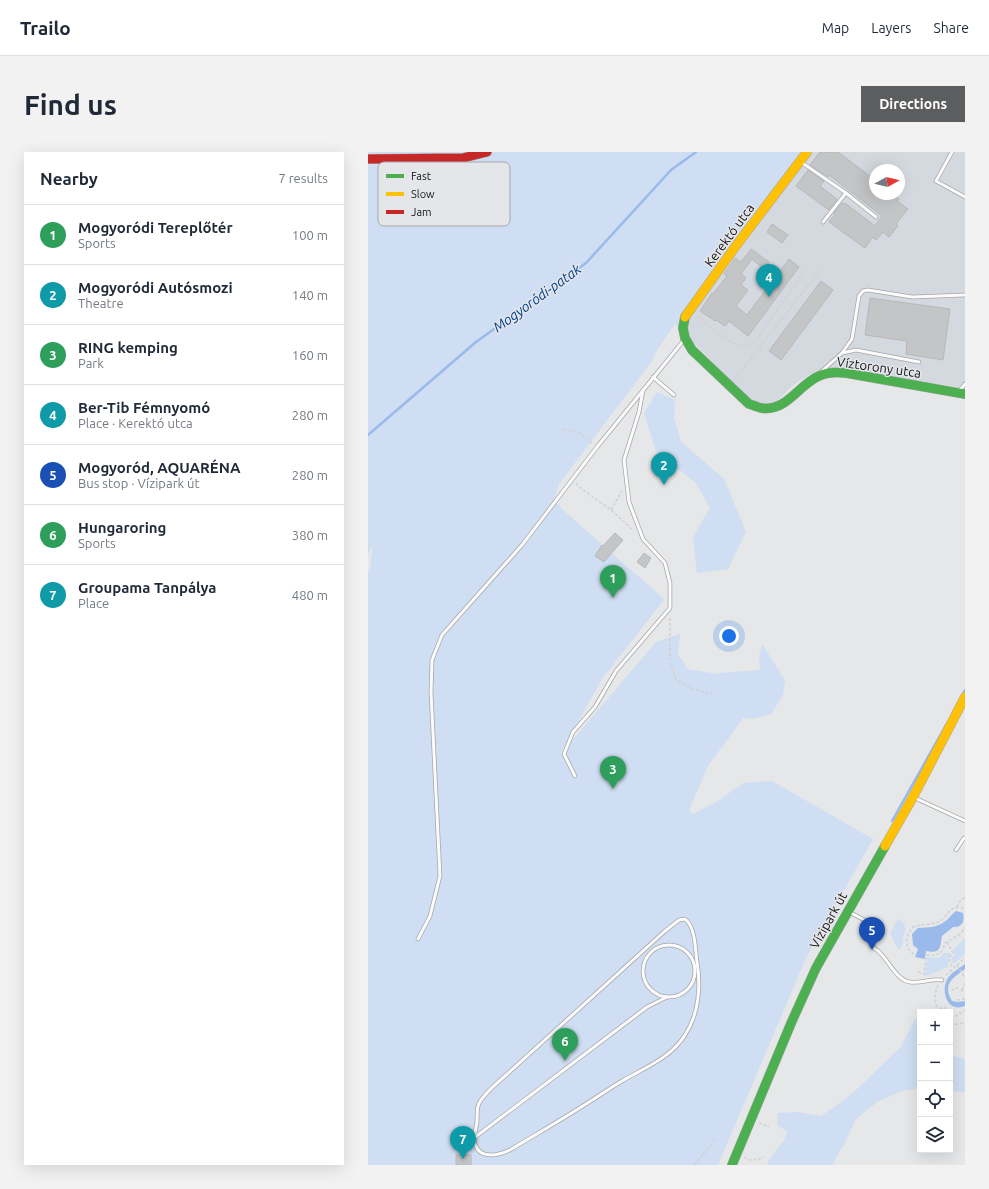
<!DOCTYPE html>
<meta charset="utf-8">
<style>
body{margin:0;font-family:Ubuntu,sans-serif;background:#f2f2f3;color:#1f2937}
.controls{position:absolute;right:12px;bottom:12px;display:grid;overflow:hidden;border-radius:0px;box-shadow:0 4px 16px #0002}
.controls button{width:36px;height:36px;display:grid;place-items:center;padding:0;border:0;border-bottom:1px solid #e0e1e3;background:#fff;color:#1f2937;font:20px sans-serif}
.compass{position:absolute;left:501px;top:12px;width:36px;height:36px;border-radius:50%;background:#fff;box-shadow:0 4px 16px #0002;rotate:82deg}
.you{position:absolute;left:361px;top:484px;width:14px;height:14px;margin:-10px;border:3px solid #fff;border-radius:50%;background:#1a73e8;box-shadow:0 0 0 6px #1a73e833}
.badge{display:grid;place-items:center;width:26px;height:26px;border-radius:50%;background:#5c5d5f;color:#fff;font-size:13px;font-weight:700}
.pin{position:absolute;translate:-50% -33px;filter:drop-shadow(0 1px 2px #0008)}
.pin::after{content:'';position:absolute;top:21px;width:14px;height:12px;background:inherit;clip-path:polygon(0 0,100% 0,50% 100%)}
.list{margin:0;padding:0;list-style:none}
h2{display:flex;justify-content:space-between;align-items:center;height:52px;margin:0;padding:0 16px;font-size:17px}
h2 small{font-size:13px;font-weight:400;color:#747a83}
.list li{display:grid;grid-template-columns:26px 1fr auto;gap:12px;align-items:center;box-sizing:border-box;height:60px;padding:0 16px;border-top:1px solid #e0e1e3}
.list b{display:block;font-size:15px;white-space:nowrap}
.list p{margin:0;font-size:13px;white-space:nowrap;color:#747a83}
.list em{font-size:13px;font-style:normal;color:#747a83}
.icon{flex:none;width:22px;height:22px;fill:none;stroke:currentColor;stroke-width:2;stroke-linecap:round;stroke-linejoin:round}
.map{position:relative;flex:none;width:597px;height:1013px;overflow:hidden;border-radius:0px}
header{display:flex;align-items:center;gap:24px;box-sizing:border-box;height:56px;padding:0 20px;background:#fff;border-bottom:1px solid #e0e1e3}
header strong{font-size:19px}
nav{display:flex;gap:22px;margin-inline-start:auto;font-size:14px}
.intro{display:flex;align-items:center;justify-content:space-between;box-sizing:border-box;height:96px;padding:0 24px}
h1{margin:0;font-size:28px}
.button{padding:10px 18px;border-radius:0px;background:#5c5d5f;color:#fff;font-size:14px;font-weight:700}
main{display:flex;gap:24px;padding:0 24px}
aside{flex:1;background:#fff;border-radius:0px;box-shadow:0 4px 16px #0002}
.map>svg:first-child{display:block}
</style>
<header>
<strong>Trailo</strong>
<nav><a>Map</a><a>Layers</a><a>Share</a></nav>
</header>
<div class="intro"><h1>Find us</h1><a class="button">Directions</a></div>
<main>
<aside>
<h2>Nearby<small>7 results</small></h2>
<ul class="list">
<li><span class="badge" style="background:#2e9e5b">1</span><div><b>Mogyoródi Tereplőtér</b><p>Sports</p></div><em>100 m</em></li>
<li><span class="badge" style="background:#0f9aa8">2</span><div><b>Mogyoródi Autósmozi</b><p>Theatre</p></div><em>140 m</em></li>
<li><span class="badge" style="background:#2e9e5b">3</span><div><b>RING kemping</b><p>Park</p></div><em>160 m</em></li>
<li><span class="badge" style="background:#0f9aa8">4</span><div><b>Ber-Tib Fémnyomó</b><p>Place · Kerektó utca</p></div><em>280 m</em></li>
<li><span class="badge" style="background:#1a4fb4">5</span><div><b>Mogyoród, AQUARÉNA</b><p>Bus stop · Vízipark út</p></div><em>280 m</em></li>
<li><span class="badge" style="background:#2e9e5b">6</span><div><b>Hungaroring</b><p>Sports</p></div><em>380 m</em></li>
<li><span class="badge" style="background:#0f9aa8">7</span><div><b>Groupama Tanpálya</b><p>Place</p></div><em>480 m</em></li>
</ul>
</aside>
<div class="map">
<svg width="597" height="1013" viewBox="0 0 597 1013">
<rect width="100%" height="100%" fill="#e5e7e9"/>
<path fill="#d4d8df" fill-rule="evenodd" d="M434 0H597V236L484 218 465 217 444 222 431 229 422 236 408 250 396 253 386 252 307 172ZM507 18H531V42H507Z"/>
<g fill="#cfdef2">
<polygon points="0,0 434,0 307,172 289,198 284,209 191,332 186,347 194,357 295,446 295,449 234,527 191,604 288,490 312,482 310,504 314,507 319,517 350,522 351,521 392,518 391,504 394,492 417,528 415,543 403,562 385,567 375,566 340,614 321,658 325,662 350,649 375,631 404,629 505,687 438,806 350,1013 0,1013 0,419 2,416 5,392 0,403"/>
<polygon points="289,240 307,248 306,266 313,290 356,327 378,380 360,417 329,421 325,385 342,356 328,331 288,299 276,261"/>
<path d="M530 767 537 772 536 775 538 777C533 785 537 792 531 798L527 792 522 781Z"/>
<polygon points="597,786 597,801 589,810 585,812 583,807 587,803 585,798"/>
<path d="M576 801H582L583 802V803L581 806 580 815C571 818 565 823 556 824L560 805 571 806Z"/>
<polygon points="548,866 552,868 552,936 533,939 509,950 488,967 476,992 464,1013 399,1013 402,1006 416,988 419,979 409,973 410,961 429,960 453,964 468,954 487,939 532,896"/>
<polygon points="582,903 597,907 597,941 582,938"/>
</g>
<g fill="#99baea">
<path d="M588 759 595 761C597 769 594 776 585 775L574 784C572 796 573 802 558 799L557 807 547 805 550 797 545 793 544 782 550 776C562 775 569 776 579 768 582 765 584 762 588 759Z"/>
<path d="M597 812V817C585 826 574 832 584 849L590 850 597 849V854C594 855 590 856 588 855 576 853 574 834 580 826 584 820 592 816 597 812Z"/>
</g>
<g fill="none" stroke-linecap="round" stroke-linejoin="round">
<g stroke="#99baea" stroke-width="2.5">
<polyline points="0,283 108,190 218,111 303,18 328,0"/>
<polyline points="594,544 597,538"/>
<polyline points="524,669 578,573"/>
</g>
</g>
<g fill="#c4c5c7" stroke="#b7b8ba">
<polygon points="452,0 470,0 507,28 507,42 525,42 531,47 529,49 540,57 528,72 530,74 521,85 515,80 508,88 505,85 497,96 461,70 467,62 466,61 474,51 476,52 477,51 507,74 514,64 461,23 460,25 442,13"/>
<polygon points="440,18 456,29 452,34 469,47 461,58 428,34"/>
<polygon points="404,72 420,83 414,91 399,80"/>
<polygon points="383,97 401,110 396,117 384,107 373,122 378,126 373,133 380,138 368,154 379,163 421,107 431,115 380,184 361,169 357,174 348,168 347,169 332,159 344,141 345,142 359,124 356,122 367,106 373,110"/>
<polygon points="453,129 465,138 413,208 401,199"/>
<polygon points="502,146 582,157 575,208 538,202 539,189 497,183"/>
<polygon points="247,381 255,388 236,410 227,404 234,393 235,394"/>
<polygon points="276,401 283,406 277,416 269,410"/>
<rect x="88" y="1003" width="15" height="10"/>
</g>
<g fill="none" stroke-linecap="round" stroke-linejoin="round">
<g stroke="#a6a7a8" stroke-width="4.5">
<g id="lane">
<polyline points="584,0 568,29 597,45"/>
<polyline points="433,10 478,41 508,65"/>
<polyline points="455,70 478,41"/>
<polyline points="474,201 488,198 551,210"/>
<polyline points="454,219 474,201 484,187 491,144 495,139 500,138 544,145 597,143"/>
<polyline points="285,225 306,243"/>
<polyline points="591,239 597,232"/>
<polyline points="207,624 196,602 205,580 227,555 248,519 302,456 302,431 297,411 275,387 261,350 256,308 271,260 275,238"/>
<polyline points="547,646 597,669"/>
<polyline points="588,698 596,686 597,686"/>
<polyline points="481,760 512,776"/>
<path d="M317 767C328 776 327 797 329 810 333 834 331 862 317 883 303 906 276 916 254 929 239 938 225 948 210 957 188 971 165 984 142 998 131 1003 112 1008 107 992 105 985 108 977 109 970 109 965 109 959 110 954 113 944 129 931 137 924L297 779 311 768Z"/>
<polyline points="50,787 62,764 72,724 63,540 64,508 74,483 154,393 229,295 316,188"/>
<circle cx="301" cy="819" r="26"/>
<path d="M503 794C506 796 510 798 513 802 521 810 530 829 542 830 553 832 563 826 574 828"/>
<polyline points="106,986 279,855 299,845"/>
</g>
</g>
<g stroke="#a6a7a8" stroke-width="10">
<g id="fast">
<path d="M317 165 315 176 317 186 324 198 381 252C385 253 389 255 393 256 419 260 430 233 451 224 459 220 469 220 478 221L597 242"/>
<polyline points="364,1013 424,869 448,816 517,694"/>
</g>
</g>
<g stroke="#a6a7a8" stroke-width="10">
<g id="slow">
<polyline points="317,165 367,95 439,0"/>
<polyline points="517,694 545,645 597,545"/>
</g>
</g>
<g stroke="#a6a7a8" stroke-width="10">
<polyline id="jam" points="0,7 95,6 119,0"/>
</g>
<g stroke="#d1d1d2" stroke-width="1.5" stroke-dasharray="3 2" stroke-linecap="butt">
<path d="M329 164C339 172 366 198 380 193 383 192 386 189 389 187L439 115"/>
<polyline points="367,227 453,117"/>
<polyline points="195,277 211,281 225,292"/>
<polyline points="208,331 210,334 243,358 265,378"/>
<polyline points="243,358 254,339"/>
<polyline points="302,466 302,508 308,528 323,536 344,542"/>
<polyline points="589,755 590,751 597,745"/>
<polyline points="579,790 585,801 581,806 582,811 585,816"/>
<path d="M546 802C535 795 538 783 545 775 553 772 563 773 570 770 582 764 577 756 593 755L597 758"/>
<polyline points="589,813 597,826"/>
<path d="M550 820 556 822 559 803C571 804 574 802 577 791L592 782 597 776"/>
<polyline points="578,823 597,806"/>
<path d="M570 833C566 842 566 851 571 860"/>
<polyline points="594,838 597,831"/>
<path d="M584 839C586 834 591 836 594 839L597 838"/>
<polyline points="589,848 597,847"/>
<polyline points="569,860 571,856 576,857 578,855"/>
<polyline points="582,865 588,864 597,858"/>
<polyline points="582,873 597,871"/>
<polyline points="391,971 401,975"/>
<path d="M376 1005C382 1010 389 1008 396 1005"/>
<polyline points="326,1013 348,987"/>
</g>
<use href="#lane" stroke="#fbfbfc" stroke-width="3"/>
<use href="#fast" stroke="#4caf50" stroke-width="9"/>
<use href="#slow" stroke="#ffc107" stroke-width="9"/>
<use href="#jam" stroke="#c62828" stroke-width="9"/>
</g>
<g text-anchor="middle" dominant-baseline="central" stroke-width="3" stroke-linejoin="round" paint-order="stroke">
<g font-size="13" fill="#131314" stroke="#e4e6ea">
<text transform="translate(361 83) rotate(-54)">Kerektó utca</text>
<text transform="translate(511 215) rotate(8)">Víztorony utca</text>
<text transform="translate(460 768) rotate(-61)">Vízipark út</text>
</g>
<g font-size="14" font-style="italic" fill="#003f8c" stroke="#e4e6ea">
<text transform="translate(169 146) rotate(-36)">Mogyoródi-patak</text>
</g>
</g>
<rect x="10" y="10" width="132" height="64" rx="6" fill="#e4e6ea" stroke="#a5a7aa" stroke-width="1"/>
<rect x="18" y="22" width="18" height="4" fill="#4caf50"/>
<rect x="18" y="40" width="18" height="4" fill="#ffc107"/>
<rect x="18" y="58" width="18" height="4" fill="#c62828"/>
<g font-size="11" fill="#131314">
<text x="43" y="28">Fast</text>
<text x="43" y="46">Slow</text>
<text x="43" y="64">Jam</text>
</g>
</svg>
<div class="controls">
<button>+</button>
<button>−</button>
<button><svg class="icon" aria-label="locate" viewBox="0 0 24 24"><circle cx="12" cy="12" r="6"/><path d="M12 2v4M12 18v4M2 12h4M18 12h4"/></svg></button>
<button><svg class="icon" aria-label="layers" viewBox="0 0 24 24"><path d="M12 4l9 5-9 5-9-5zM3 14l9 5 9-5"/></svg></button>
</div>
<svg class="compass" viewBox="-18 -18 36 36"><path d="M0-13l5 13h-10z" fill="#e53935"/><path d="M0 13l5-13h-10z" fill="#747a83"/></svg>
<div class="you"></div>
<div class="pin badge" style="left:245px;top:446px;background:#2e9e5b">1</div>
<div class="pin badge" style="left:296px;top:333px;background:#0f9aa8">2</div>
<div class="pin badge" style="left:245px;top:637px;background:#2e9e5b">3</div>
<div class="pin badge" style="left:401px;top:145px;background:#0f9aa8">4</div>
<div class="pin badge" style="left:504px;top:798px;background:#1a4fb4">5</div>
<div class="pin badge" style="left:197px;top:909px;background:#2e9e5b">6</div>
<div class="pin badge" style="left:95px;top:1007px;background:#0f9aa8">7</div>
</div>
</main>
